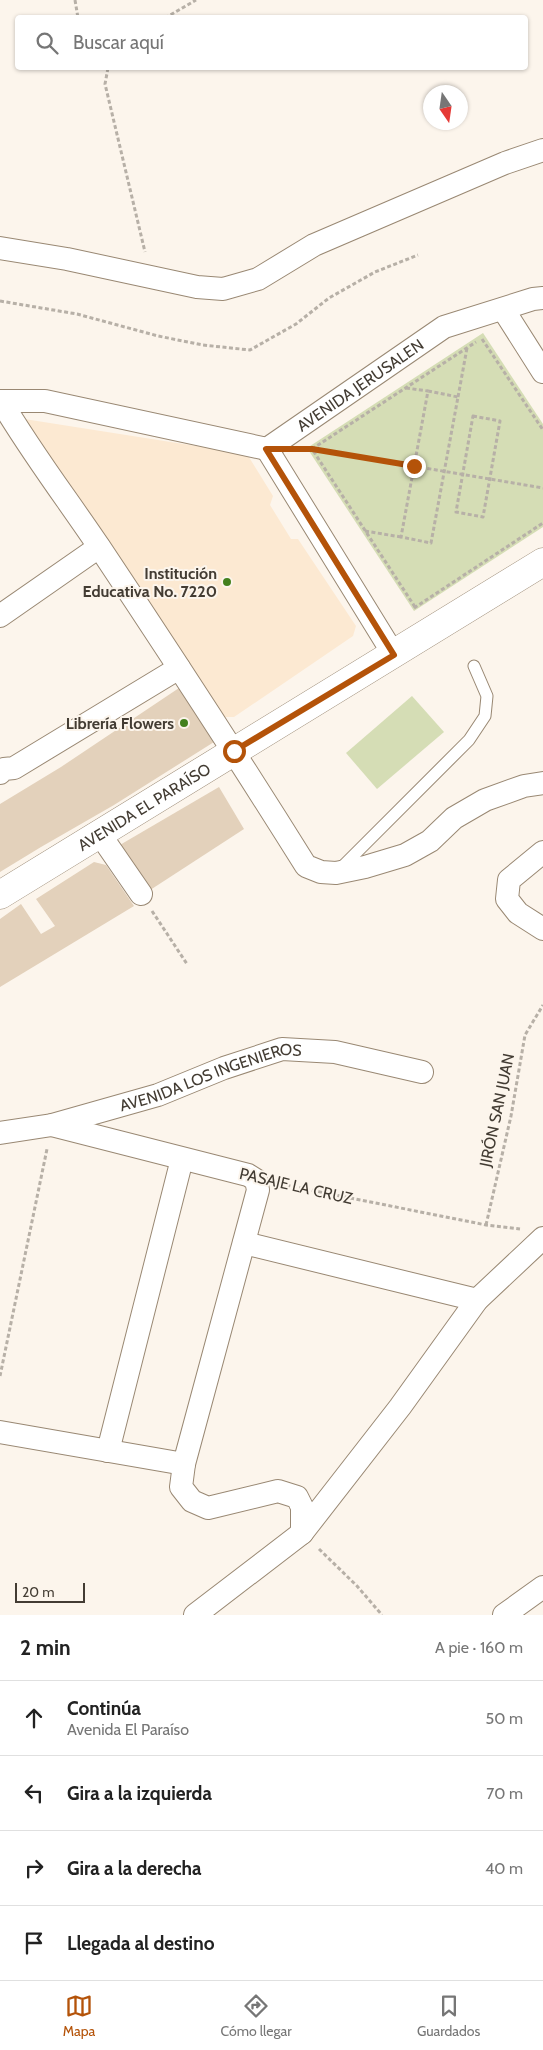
<!DOCTYPE html>
<html lang="es">
<meta charset="utf-8">
<style>
body{margin:0;font-family:Cabin,sans-serif;background:#f2f2f2;color:#222}
.compass{position:absolute;left:423px;top:85px;width:45px;height:45px;border-radius:50%;background:#fff;box-shadow:0 1px 4px #0004;rotate:167deg}
.scale{position:absolute;left:15px;bottom:12px;width:70px;box-sizing:border-box;padding-left:5px;border:2px solid #433c33;border-top:0;font-size:14px;line-height:18px;white-space:nowrap;color:#433c33;-webkit-text-stroke:4px #fcf5ec;paint-order:stroke}
.stop{position:absolute;width:15px;height:15px;margin:-11px;border:4px solid #b45309;border-radius:50%;background:#fff}
.stop.end{background:#b45309;border-color:#fff;box-shadow:0 1px 5px #0008}
.list{margin:0;padding:0;list-style:none}
h2{display:flex;justify-content:space-between;align-items:center;height:65px;margin:0;padding:0 20px;font-size:21px}
h2 small{font-size:16px;font-weight:400;color:#767676}
.list li{display:grid;grid-template-columns:32px 1fr auto;gap:15px;align-items:center;box-sizing:border-box;height:75px;padding:0 20px;border-top:1px solid #e0e0e0}
.list b{display:block;font-size:19px;white-space:nowrap}
.list p{margin:0;font-size:16px;white-space:nowrap;color:#767676}
.list em{font-size:16px;font-style:normal;color:#767676}
.icon{flex:none;width:28px;height:28px;fill:none;stroke:currentColor;stroke-width:2;stroke-linecap:round;stroke-linejoin:round}
.map{position:relative;flex:none;width:543px;height:1615px;overflow:hidden}
.search{position:absolute;background:#fff;box-shadow:0 1px 4px #0004;left:15px;right:15px;top:15px;height:55px;display:flex;align-items:center;gap:12px;box-sizing:border-box;padding:0 18px;border-radius:5px;color:#767676;font-size:19px}
.sheet{height:365px;background:#fff}
nav{display:flex;justify-content:space-around;align-items:center;box-sizing:border-box;height:70px;border-top:1px solid #e0e0e0;background:#fff;font-size:14px;color:#767676}
nav a{display:grid;justify-items:center;gap:2px}
nav .on{color:#b45309}
.map>svg:first-child{display:block}
</style>
<div class="map">
<svg width="543" height="1615" viewBox="0 0 543 1615">
<rect width="100%" height="100%" fill="#fcf5ec"/>
<polygon fill="#fce9d2" points="18,418 247,454 273,496 270,505 291,539 298,539 356,626 353,636 234,717 217,717"/>
<g fill="#d5ddb5">
<polygon points="483,333 543,424 543,527 414,611 307,448"/>
<polygon points="412,696 444,732 377,789 346,753"/>
</g>
<g fill="#e3d1bb">
<polygon points="179,688 214,742 114,805 41,847 0,872 0,804 61,767"/>
<polygon points="219,787 244,829 144,894 113,849"/>
<polygon points="94,862 106,865 134,906 0,987 0,919 21,904 41,934 55,926 36,899"/>
</g>
<g fill="none" stroke-linecap="round" stroke-linejoin="round">
<g stroke="#998873" stroke-width="13">
<polyline id="lane" points="341,868 469,740 485,716 487,696 474,666"/>
</g>
<g stroke="#998873" stroke-width="24">
<g id="street">
<polyline points="0,248 67,259 197,287 223,289 258,279 314,245 505,163 543,150"/>
<polyline points="503,309 543,372"/>
<path id="s1" d="M0 401H45L267 449 444 327 533 299 543 298"/>
<path d="M1 401C31 452 67 499 100 548 170 653 239 759 306 866L321 872 336 873 365 867 405 855 430 841 454 818 485 800 524 786 543 783"/>
<polyline points="267,449 394,655"/>
<polyline points="0,616 99,547"/>
<polyline points="0,773 4,769 14,768 179,668"/>
<polyline points="99,833 141,894"/>
<polyline points="543,852 509,880 507,899 518,913 543,929"/>
<polyline points="52,1125 248,1175 256,1180 258,1190 184,1464 181,1487 192,1501 208,1508 278,1491 297,1497 302,1507 302,1533"/>
<path id="s2" d="M0 1133 52 1125 158 1095 224 1068 282 1049 335 1052 422 1072"/>
<polyline points="244,1243 477,1300"/>
<polyline points="0,1432 184,1464"/>
<polyline points="108,1451 182,1159"/>
<polyline points="195,1615 302,1533 400,1407 477,1300 543,1238"/>
<polyline points="504,1615 543,1587"/>
</g>
</g>
<g stroke="#998873" stroke-width="29">
<g id="secondary">
<path id="s3" d="M0 895 543 562"/>
</g>
</g>
<g stroke="#b7b0a7" stroke-width="3" stroke-dasharray="4 2.5" stroke-linecap="butt">
<polyline points="75,0 78,18"/>
<polyline points="165,18 196,0"/>
<polyline points="108,68 105,84 145,252"/>
<polyline points="0,301 77,314 158,336 203,345 250,350 296,324 329,298 375,272 418,255"/>
<polyline points="482,339 543,430"/>
<polyline points="406,388 428,391"/>
<polygon points="428,391 458,397 431,543 401,537"/>
<polyline points="458,397 467,348"/>
<polygon points="473,416 500,421 483,517 456,512"/>
<polyline points="312,449 543,488"/>
<polyline points="365,531 401,537"/>
<polyline points="415,607 312,449 476,342"/>
<polyline points="414,608 543,523"/>
<polyline points="152,911 187,964"/>
<polyline points="280,1184 486,1225 520,1229"/>
<polyline points="486,1225 511,1116 525,1035 543,1005"/>
<polyline points="0,1376 47,1149"/>
<polyline points="319,1549 357,1586 382,1615"/>
</g>
<use href="#lane" stroke="#fff" stroke-width="11"/>
<use href="#street" stroke="#fff" stroke-width="22"/>
<use href="#secondary" stroke="#fff" stroke-width="28"/>
</g>
<g fill="none" stroke-linecap="round" stroke-linejoin="round">
<polyline stroke="#b45309" stroke-width="6" points="234,751 394,655 266,449 312,449 414,466"/>
</g>
<g fill="#43801d" stroke="#fcf5ec" stroke-width="2">
<circle cx="227" cy="582" r="5"/>
<circle cx="184" cy="723" r="5"/>
</g>
<g text-anchor="middle" dominant-baseline="central" stroke-width="4" stroke-linejoin="round" paint-order="stroke">
<g font-size="16" fill="#433c33" stroke="#fcf5ec">
<text stroke="none"><textPath href="#s1" startOffset="385">AVENIDA JERUSALEN</textPath></text>
<text stroke="none"><textPath href="#s3" startOffset="169">AVENIDA EL PARAÍSO</textPath></text>
<text stroke="none"><textPath href="#s2" startOffset="219">AVENIDA LOS INGENIEROS</textPath></text>
<text transform="translate(497 1110) rotate(-78)">JIRÓN SAN JUAN</text>
<text transform="translate(296 1186) rotate(13)">PASAJE LA CRUZ</text>
</g>
<g font-size="16" font-weight="bold" fill="#433c33" stroke="#fcf5ec" text-anchor="end">
<text x="217" y="573">Institución<tspan x="217" dy="18">Educativa No. 7220</tspan></text>
<text x="174" y="723">Librería Flowers</text>
</g>
</g>
</svg>
<svg class="compass" viewBox="-18 -18 36 36"><path d="M0-13l5 13h-10z" fill="#e53935"/><path d="M0 13l5-13h-10z" fill="#767676"/></svg>
<div class="scale">20 m</div>
<div class="stop" style="left:234px;top:751px"></div>
<div class="stop end" style="left:414px;top:466px"></div>
<div class="search"><svg class="icon" aria-label="search" viewBox="0 0 24 24"><circle cx="10" cy="10" r="6"/><path d="M15 15l6 6"/></svg>Buscar aquí</div>
</div>
<section class="sheet">
<h2>2 min<small>A pie · 160 m</small></h2>
<ul class="list">
<li><svg class="icon" aria-label="ahead" viewBox="0 0 24 24"><path d="M12 20V5M6 11l6-6 6 6"/></svg><div><b>Continúa</b><p>Avenida El Paraíso</p></div><em>50 m</em></li>
<li><svg class="icon" aria-label="left" viewBox="0 0 24 24"><path d="M17 20v-9H6M10 6l-5 5 5 5"/></svg><div><b>Gira a la izquierda</b></div><em>70 m</em></li>
<li><svg class="icon" aria-label="right" viewBox="0 0 24 24"><path d="M7 20v-9h11M14 6l5 5-5 5"/></svg><div><b>Gira a la derecha</b></div><em>40 m</em></li>
<li><svg class="icon" aria-label="arrive" viewBox="0 0 24 24"><path d="M6 21V4h12l-3 4 3 4H6"/></svg><div><b>Llegada al destino</b></div></li>
</ul>
</section>
<nav>
<a class="on"><svg class="icon" aria-label="map" viewBox="0 0 24 24"><path d="M3 6l6-2 6 2 6-2v14l-6 2-6-2-6 2zM9 4v14M15 6v14"/></svg>Mapa</a>
<a><svg class="icon" aria-label="directions" viewBox="0 0 24 24"><path d="M12 3l9 9-9 9-9-9zM9 14v-3h6M13 9l2 2-2 2"/></svg>Cómo llegar</a>
<a><svg class="icon" aria-label="saved" viewBox="0 0 24 24"><path d="M7 4h10v16l-5-4-5 4z"/></svg>Guardados</a>
</nav>
